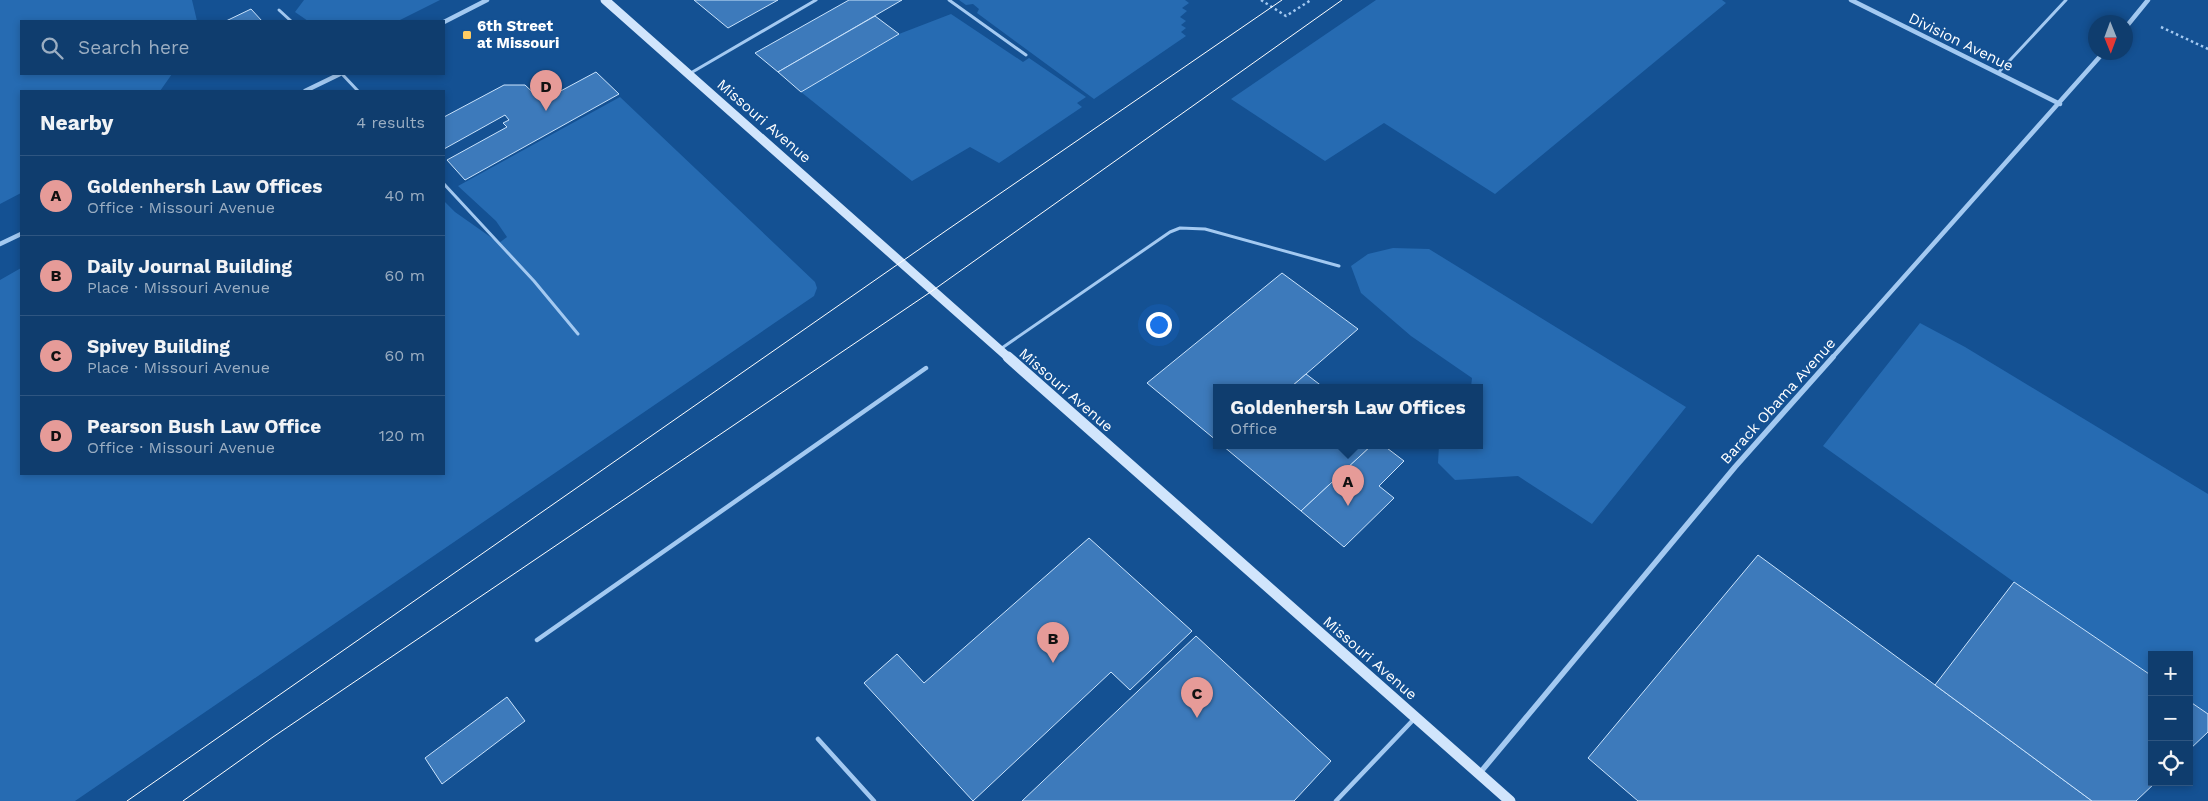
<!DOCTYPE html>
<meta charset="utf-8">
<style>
body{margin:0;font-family:"Work Sans",sans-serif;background:#184473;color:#f1f3f6}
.controls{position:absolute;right:15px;bottom:15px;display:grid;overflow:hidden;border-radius:0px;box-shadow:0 2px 8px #0003}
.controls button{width:45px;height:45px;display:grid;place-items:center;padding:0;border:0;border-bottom:1px solid #2f5681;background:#0f3d6e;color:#f1f3f6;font:25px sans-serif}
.compass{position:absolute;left:2088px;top:15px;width:45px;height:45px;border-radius:50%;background:#0f3d6e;box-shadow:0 2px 8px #0003;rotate:179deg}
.you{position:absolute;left:1158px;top:324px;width:18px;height:18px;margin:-12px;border:4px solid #fff;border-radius:50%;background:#1a73e8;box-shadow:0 0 0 8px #1a73e833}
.badge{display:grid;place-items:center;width:32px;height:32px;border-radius:50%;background:#e69b98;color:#111;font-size:16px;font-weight:700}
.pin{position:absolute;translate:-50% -41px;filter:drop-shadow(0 1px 2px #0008)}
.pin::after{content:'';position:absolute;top:26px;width:18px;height:15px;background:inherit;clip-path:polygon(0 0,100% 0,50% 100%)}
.popup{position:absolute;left:1213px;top:384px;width:270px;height:65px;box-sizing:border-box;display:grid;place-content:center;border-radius:0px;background:#0f3d6e;filter:drop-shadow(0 1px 4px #0005);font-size:16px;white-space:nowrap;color:#9baec2}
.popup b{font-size:19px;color:#f1f3f6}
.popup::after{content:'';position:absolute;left:50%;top:100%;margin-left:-10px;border:10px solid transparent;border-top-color:#0f3d6e}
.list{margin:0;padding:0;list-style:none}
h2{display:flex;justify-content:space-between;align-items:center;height:65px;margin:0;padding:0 20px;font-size:21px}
h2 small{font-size:16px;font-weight:400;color:#9baec2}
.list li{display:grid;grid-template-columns:32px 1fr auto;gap:15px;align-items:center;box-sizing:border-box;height:80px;padding:0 20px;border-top:1px solid #2f5681}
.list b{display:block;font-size:19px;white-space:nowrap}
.list p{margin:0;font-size:16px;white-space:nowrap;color:#9baec2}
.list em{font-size:16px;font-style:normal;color:#9baec2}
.icon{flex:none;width:28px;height:28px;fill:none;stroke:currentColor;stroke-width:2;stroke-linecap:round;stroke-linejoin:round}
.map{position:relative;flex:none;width:2208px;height:801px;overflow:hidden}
.search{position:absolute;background:#0f3d6e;box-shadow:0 2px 8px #0003;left:20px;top:20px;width:425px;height:55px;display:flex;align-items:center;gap:12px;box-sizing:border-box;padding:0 18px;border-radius:0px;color:#9baec2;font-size:19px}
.panel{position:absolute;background:#0f3d6e;box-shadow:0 2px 8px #0003;left:20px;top:90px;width:425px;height:385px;border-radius:0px}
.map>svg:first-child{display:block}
</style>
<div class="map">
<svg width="2208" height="801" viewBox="0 0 2208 801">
<rect width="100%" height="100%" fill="#145193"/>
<g fill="#266bb2">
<polygon points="0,0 192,0 197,21 21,21 21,74 172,74 160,91 21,91 21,193 0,204"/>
<polygon points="304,0 440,0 398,21 308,21 295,12"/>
<polygon points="959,0 1185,0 1189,3 1182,8 1187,11 1180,17 1186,21 1181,25 1186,28 1181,32 1186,36 1094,99 977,13 979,9 973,4 966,5"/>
<polygon points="1376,0 1722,0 1726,3 1495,194 1384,123 1325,161 1231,99"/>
<polygon points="951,14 1023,62 1029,58 1086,97 1077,103 1082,107 999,163 970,147 912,181 801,92 899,34"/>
<polygon points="620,97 815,282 817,288 814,296 75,801 0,801 0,280 21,268 21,474 444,474 444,201 455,212 499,243 507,237 496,221 458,186"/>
<polygon points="1393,248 1429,249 1686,407 1592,524 1518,476 1455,480 1438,463 1439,445 1479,445 1479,387 1471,387 1472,378 1411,336 1361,293 1351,266 1368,254"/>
<polygon points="1920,323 1965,347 2208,494 2208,714 2189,701 2189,655 2152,655 2152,676 2014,582 1823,446"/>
</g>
<g fill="#3d7abb" stroke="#cae3fc">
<polygon points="694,0 778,0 728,28"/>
<polygon points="849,0 902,0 778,72 755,53"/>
<polygon points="251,9 262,21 226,21"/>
<polygon points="875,16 899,34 801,92 778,72"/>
<polygon points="596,72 619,94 465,180 447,160 507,127 503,123 509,120 505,115 444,149 444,117 504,85 525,85 542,101"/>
<polygon points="1282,273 1358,329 1291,387 1217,387 1217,441 1147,383"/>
<polygon points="1306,374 1323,387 1291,387"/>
<polygon points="1225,445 1372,445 1301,511 1223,446"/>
<polygon points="1372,445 1383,445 1404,461 1379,486 1394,498 1344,547 1301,511"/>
<polygon points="1089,538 1192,631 1130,690 1111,672 973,801 864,683 897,654 924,683"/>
<polygon points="1758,555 1935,685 2092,801 1638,801 1588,758"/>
<polygon points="2014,582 2152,676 2152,782 2156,782 2136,801 2092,801 1935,685"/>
<polygon points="1196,636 1331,761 1294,801 1022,801"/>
<polygon points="507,697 525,721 442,784 425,758"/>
<polygon points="2189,701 2208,714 2208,732 2189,750"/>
</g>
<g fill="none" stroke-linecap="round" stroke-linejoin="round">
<g stroke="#a3c9f1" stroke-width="2.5" stroke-dasharray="2.5 3" stroke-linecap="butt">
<polyline points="1261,0 1286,16 1311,0"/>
<polyline points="2161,27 2208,49"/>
</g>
<g stroke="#a3c9f1" stroke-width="3">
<polyline points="949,0 1026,55"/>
<polyline points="279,10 291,21"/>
<polyline points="1998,73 2066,0"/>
<polyline points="342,74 358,91"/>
<polyline points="689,74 816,0"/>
<polyline points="444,184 534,281 578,334"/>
<polyline points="999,350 1170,232 1180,228 1205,229 1339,266"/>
</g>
<g stroke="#a3c9f1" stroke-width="4.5">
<polyline points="537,640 926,368"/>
<polyline points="818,739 874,801"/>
<polyline points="1336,801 1415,718"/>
</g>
<g stroke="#a3c9f1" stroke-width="4.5">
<polyline points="1851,0 2060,104"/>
<polyline points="444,22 487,0"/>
<polyline points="2126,27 2148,0"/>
<polyline points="305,91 340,74"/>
<polyline points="0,244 21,234"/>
<polyline points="1832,358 2104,52"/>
</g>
<polyline stroke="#a3c9f1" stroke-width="5.5" points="1479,774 1735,467 1833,357"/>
<polyline stroke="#d1e5fc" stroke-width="9" points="605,0 1009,358"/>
<polyline stroke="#d1e5fc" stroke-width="11" points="1008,357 1510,801"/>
<g stroke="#fff" stroke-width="1">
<polyline points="127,801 947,230 1282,0"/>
<polyline points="183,801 273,737 932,291 1342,0"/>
</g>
</g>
<rect fill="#ffcc63" stroke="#145193" stroke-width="2" x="462" y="30" width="10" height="10" rx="2.5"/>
<g text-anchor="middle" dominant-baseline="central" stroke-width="4" stroke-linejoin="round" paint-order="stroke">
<g font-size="15" font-weight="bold" fill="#fff" stroke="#145193" text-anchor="start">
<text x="477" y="26">6th Street<tspan x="477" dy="17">at Missouri</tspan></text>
</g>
<g font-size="15" fill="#fff" stroke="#145193">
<text transform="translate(1961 42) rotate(26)">Division Avenue</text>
<text transform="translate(764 121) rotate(41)">Missouri Avenue</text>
<text transform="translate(1066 390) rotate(41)">Missouri Avenue</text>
<text transform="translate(1778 401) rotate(-48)">Barack Obama Avenue</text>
<text transform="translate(1370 658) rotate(41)">Missouri Avenue</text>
</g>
</g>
</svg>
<div class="controls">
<button>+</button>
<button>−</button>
<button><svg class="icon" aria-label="locate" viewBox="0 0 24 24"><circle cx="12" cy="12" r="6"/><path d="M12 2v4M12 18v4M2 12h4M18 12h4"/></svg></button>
</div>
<svg class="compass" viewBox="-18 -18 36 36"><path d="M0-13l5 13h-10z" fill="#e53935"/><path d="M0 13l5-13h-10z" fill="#9baec2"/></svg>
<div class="you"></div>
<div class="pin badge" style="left:1348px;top:506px">A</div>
<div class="popup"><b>Goldenhersh Law Offices</b>Office</div>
<div class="pin badge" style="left:1053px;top:663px">B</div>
<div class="pin badge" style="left:1197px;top:718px">C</div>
<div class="pin badge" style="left:546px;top:111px">D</div>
<div class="search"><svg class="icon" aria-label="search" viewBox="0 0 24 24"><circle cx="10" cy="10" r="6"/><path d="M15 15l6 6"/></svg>Search here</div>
<section class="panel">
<h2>Nearby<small>4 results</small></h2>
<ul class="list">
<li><span class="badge">A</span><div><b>Goldenhersh Law Offices</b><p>Office · Missouri Avenue</p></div><em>40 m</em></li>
<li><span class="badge">B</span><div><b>Daily Journal Building</b><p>Place · Missouri Avenue</p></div><em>60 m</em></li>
<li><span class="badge">C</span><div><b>Spivey Building</b><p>Place · Missouri Avenue</p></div><em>60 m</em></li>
<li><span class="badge">D</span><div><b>Pearson Bush Law Office</b><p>Office · Missouri Avenue</p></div><em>120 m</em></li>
</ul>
</section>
</div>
